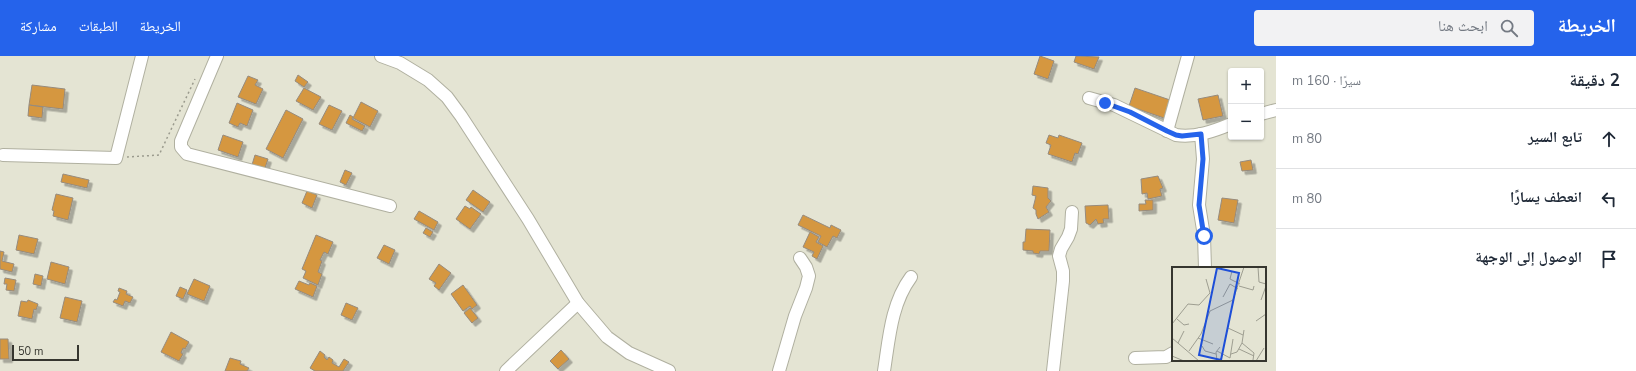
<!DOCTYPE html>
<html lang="ar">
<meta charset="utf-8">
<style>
body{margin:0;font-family:"Nunito Sans","Noto Naskh Arabic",sans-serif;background:#f2f2f3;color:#1f2937;direction:rtl}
.controls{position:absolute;right:12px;top:12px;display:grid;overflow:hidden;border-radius:4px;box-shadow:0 1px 3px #0004}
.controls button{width:36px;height:36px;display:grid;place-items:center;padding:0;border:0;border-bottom:1px solid #e0e1e3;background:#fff;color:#1f2937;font:20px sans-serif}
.scale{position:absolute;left:12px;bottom:10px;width:67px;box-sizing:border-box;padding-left:4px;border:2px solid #36362f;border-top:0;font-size:11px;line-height:14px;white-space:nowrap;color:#36362f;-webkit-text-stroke:3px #e4e4d3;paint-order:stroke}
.stop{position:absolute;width:12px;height:12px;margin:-9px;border:3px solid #2563eb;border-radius:50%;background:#fff}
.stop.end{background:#2563eb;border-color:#fff;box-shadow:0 1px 4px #0008}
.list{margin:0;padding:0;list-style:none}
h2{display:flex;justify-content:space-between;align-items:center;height:52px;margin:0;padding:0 16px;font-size:17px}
h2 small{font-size:13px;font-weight:400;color:#747a83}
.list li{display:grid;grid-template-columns:26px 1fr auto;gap:12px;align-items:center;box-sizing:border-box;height:60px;padding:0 16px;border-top:1px solid #e0e1e3}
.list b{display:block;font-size:15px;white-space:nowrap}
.list em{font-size:13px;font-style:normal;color:#747a83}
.icon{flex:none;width:22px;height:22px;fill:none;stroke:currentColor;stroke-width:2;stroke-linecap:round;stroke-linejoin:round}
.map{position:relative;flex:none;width:1276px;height:315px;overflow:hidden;direction:ltr}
header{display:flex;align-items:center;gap:24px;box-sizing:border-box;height:56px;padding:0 20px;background:#2563eb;color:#fff}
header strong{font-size:19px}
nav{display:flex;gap:22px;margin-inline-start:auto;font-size:14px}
.search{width:280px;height:36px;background:#f2f2f3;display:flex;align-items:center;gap:10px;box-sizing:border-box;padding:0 14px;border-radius:4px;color:#747a83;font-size:15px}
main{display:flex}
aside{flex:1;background:#fff}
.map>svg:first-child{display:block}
</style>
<header>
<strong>الخريطة</strong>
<div class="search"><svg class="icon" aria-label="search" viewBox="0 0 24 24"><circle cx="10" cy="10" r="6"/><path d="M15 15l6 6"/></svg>ابحث هنا</div>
<nav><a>الخريطة</a><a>الطبقات</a><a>مشاركة</a></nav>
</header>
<main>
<aside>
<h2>2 دقيقة<small>سيرًا · 160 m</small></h2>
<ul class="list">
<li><svg class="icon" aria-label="ahead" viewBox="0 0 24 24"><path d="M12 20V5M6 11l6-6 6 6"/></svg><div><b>تابع السير</b></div><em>80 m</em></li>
<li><svg class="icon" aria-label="left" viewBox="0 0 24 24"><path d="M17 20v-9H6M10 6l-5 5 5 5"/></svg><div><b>انعطف يسارًا</b></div><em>80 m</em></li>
<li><svg class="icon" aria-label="arrive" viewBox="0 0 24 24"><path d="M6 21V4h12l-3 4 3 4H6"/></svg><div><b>الوصول إلى الوجهة</b></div></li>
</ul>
</aside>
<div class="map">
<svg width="1276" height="315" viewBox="0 0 1276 315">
<defs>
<filter id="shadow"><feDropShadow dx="3.5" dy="3.5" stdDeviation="0" flood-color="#0004"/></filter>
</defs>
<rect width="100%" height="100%" fill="#e4e4d3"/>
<g fill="#d5973f" stroke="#968b7e" filter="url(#shadow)">
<polygon points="1040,0 1054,5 1048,23 1034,18"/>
<polygon points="1076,0 1099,1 1094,13 1074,6"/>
<polygon points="298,19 308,26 304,31 295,25"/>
<polygon points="248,20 258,24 255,29 263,33 256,48 238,41"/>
<polygon points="32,29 65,33 63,53 29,49"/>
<polygon points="304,32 321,41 313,54 296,45"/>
<polygon points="1135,32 1173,45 1167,63 1129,50"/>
<polygon points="1218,39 1223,60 1203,64 1198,43"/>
<polygon points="361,46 378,55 370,71 353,62"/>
<polygon points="237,47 253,54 247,70 240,67 238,71 229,67"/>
<polygon points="29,49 43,51 42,62 28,60"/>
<polygon points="329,49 342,55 332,74 319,68"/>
<polygon points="286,54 303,63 283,102 266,93"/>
<polygon points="350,59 353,61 352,63 365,70 362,75 346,67"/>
<polygon points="223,79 243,86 238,101 218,94"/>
<polygon points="1049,79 1058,82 1059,79 1082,87 1078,98 1075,97 1072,106 1048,98 1051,89 1046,87"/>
<polygon points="255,99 268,103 264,115 251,112"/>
<polygon points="1251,104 1253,114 1242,115 1240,106"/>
<polygon points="345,114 352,117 346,129 340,126"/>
<polygon points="63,118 89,124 87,132 61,126"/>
<polygon points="1158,120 1163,132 1160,133 1162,140 1148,143 1147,137 1142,138 1141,123"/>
<polygon points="1033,130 1048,132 1048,142 1051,145 1046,151 1049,156 1038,163 1036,158 1036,154 1033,152 1036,140 1032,139"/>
<polygon points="473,134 490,146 483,156 466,144"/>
<polygon points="307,135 317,139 312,152 302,147"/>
<polygon points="56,138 73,142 68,164 53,160 54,155 52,154"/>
<polygon points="1222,142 1238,144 1234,167 1218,164"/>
<polygon points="1145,144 1153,144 1153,154 1139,155 1139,148 1146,148"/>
<polygon points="1108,149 1109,163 1103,163 1104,167 1098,168 1096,163 1090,169 1086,167 1085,150"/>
<polygon points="465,150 470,153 471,151 481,158 470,173 456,163"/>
<polygon points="419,155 438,166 434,174 414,163"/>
<polygon points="803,159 830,172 831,169 841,174 837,182 833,180 827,191 818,186 821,180 798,169"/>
<polygon points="426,172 433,176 430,181 423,177"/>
<polygon points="1026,173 1050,174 1049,195 1040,195 1039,198 1033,197 1033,195 1023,194 1023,186 1025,186"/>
<polygon points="810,176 819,181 816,186 823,190 817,203 812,200 814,196 803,191"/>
<polygon points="19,179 38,183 34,198 16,194"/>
<polygon points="316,179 333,186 328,198 324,196 320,204 322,205 318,216 322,218 318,229 303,222 306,215 302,213"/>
<polygon points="384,189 395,194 389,208 377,202"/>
<polygon points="0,195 4,196 2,205 14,208 12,216 0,213"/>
<polygon points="51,206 69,211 65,228 47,223"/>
<polygon points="439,208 451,217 439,234 434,230 436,227 429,223"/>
<polygon points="35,218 43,220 41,230 33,228"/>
<polygon points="5,222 16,224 14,235 6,234 7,228 4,228"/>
<polygon points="194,223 210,230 204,245 187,238"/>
<polygon points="299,225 309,229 310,227 317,230 313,241 295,233"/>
<polygon points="463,229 477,249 472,253 470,250 463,255 451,238"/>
<polygon points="180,231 187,234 183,243 176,240"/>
<polygon points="119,232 127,235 126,238 133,241 130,247 125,245 123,250 113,246 115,243 117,244 120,236 118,235"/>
<polygon points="65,241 82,245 77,266 60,262"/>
<polygon points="28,244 38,248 36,254 34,253 32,263 18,260 21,245 27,246"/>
<polygon points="346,247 358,252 352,264 341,259"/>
<polygon points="470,252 478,262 472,267 464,257"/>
<polygon points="171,276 189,286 185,293 183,292 181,297 183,298 179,305 161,296"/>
<polygon points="0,283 8,283 9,303 0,303"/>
<polygon points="561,294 569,303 558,313 550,305"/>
<polygon points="320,295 325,299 324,301 327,304 329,301 333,304 332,307 339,311 344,303 349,306 343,315 315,315 310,312"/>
<polygon points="230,302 241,305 240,308 249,312 247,315 225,315"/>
</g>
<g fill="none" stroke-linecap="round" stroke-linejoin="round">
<g stroke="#b0b0a0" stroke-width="14">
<g id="minor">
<polyline points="217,0 181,85 181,91 187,98 390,150"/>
<polyline points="381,0 400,7 428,24 447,41 461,60 528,163 578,247 607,281 629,297 669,315"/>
<path d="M1089 42 1114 49 1176 79C1195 82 1214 75 1231 68"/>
<polyline points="1261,58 1276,54"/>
<polyline points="1167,75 1188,0"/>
<polyline points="1201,78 1203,103 1199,149 1204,180 1205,212"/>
<polyline points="3,99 116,102 142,0"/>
<polyline points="1135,302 1166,301 1173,297"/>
<polyline points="506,315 578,247"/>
<polyline points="779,315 795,260 806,232 809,220 806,211 800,202"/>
<path d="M884 315C889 283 891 248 911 221"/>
<polyline points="1053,315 1063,225 1063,215 1059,200 1061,193 1068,181 1071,173 1072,156"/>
</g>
</g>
<polyline stroke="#9a9a8d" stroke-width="1.5" stroke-dasharray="2 3" stroke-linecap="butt" points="127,101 159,99 195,23"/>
<use href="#minor" stroke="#fff" stroke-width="12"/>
</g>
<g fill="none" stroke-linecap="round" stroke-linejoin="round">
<polyline stroke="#2563eb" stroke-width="5" points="1105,47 1130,56 1167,75 1176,79 1182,80 1201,78 1203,103 1199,149 1204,180"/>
</g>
<g transform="translate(1172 211)">
<rect width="94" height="94" fill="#e4e4d3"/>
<path fill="none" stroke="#9e9e91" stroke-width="1" d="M86 0 87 15 94 17M60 4 58 12 68 17M67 19 81 23 82 19M51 30 58 17 66 22M89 33 94 19M5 52 12 58 17 57M84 54 94 47M0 57 16 37 27 38 38 26 34 12M56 61 71 68M0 71 27 94M26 71 41 77M6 76 12 64M70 76 82 86 81 93M30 79 33 84 44 87M67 82 82 89M17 84 29 67 38 44 61 33 72 0M45 84 58 91 61 72M59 87 65 85 70 76 72 63M0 89 12 94M45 94 44 85 48 80M84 94 92 81"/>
<path fill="#1d4ed8" fill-opacity="0.15" stroke="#1d4ed8" stroke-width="2" d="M45 1 67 6 49 93 27 88Z"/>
<rect width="94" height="94" fill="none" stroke="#36362f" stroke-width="2"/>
</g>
</svg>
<div class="controls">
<button>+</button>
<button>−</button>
</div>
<div class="scale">50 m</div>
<div class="stop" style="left:1204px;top:180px"></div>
<div class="stop end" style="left:1105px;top:47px"></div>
</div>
</main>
